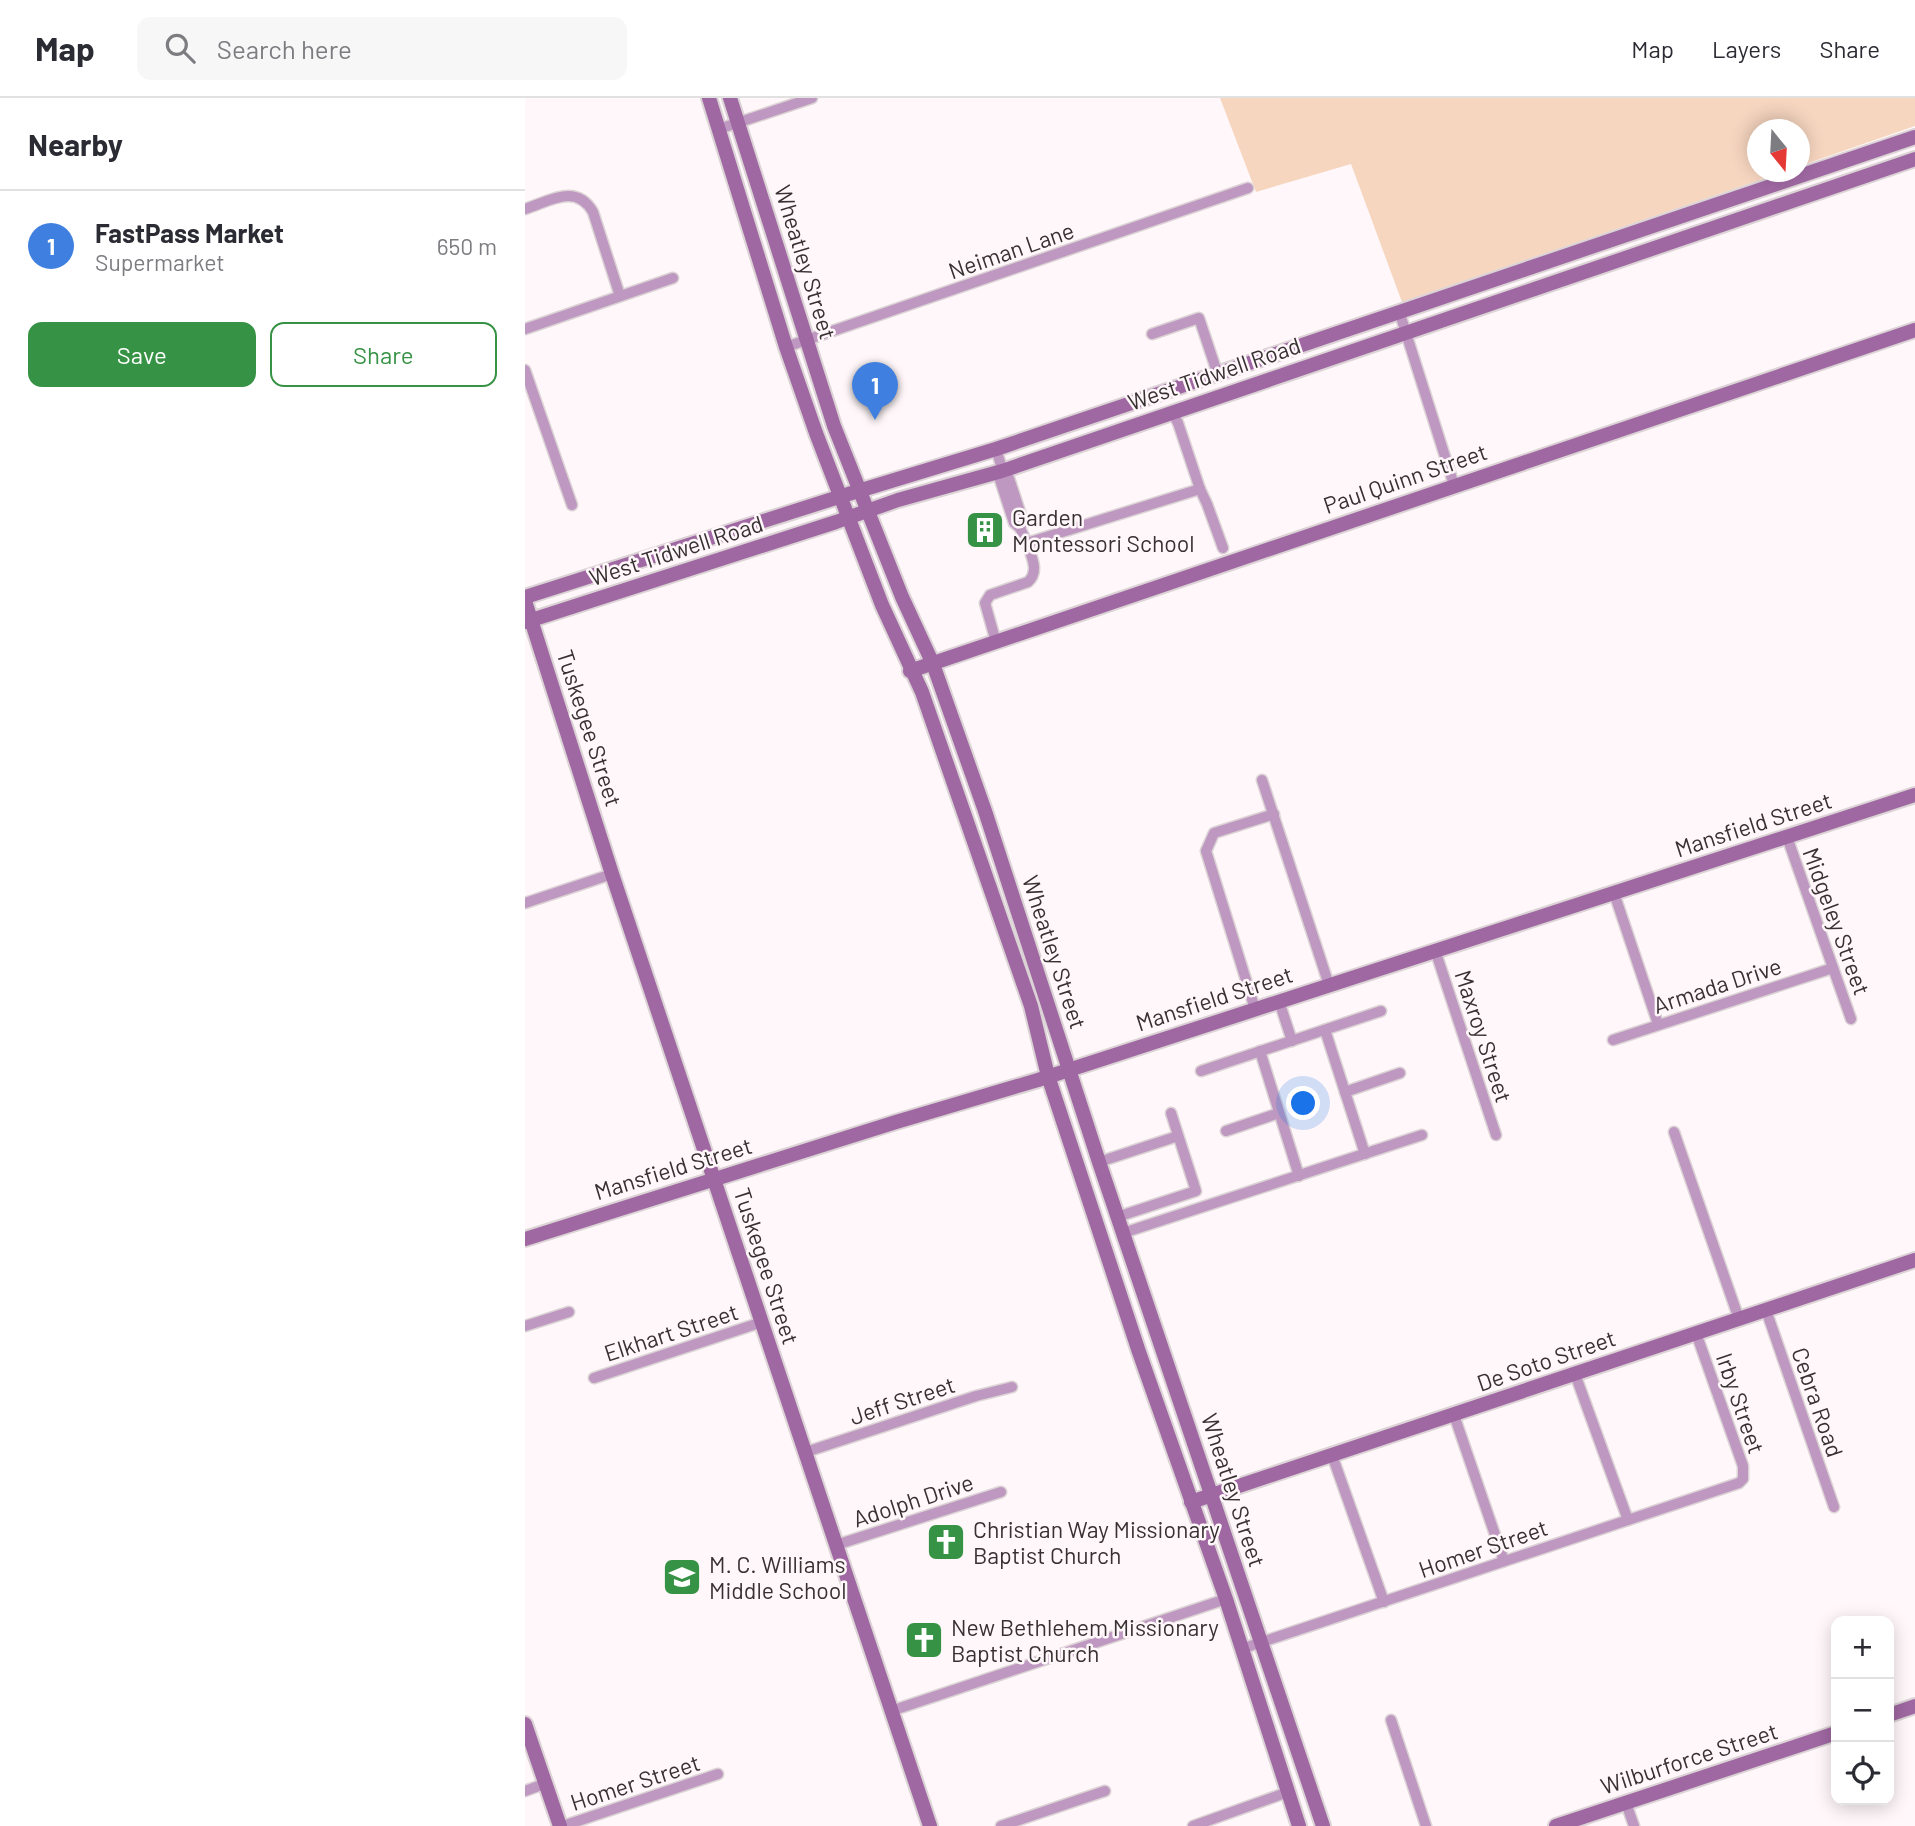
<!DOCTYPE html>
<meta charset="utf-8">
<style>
body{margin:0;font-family:Barlow,sans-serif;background:#f7f7f7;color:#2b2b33}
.controls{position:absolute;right:21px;bottom:21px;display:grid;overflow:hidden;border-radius:14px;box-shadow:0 4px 18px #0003}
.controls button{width:63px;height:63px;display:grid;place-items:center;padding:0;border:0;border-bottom:2px solid #e1e1e2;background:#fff;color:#2b2b33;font:35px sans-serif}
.compass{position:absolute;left:1222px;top:21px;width:63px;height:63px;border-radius:50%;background:#fff;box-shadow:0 4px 18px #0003;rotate:162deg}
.you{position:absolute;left:779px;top:1006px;width:24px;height:24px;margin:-18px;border:5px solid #fff;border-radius:50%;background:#1a73e8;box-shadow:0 0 0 10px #1a73e833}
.badge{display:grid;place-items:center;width:46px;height:46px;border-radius:50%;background:#369244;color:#fff;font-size:23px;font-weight:700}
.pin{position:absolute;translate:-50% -58px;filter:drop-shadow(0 2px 4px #0008)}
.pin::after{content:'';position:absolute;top:37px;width:24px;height:21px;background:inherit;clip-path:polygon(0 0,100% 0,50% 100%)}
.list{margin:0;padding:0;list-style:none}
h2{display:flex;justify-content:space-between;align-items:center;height:91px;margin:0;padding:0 28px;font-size:30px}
h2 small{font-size:23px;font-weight:400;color:#7c7c81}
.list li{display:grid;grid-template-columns:46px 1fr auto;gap:21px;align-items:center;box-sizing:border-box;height:112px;padding:0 28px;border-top:2px solid #e1e1e2}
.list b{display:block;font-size:26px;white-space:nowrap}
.list p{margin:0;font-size:23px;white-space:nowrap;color:#7c7c81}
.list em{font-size:23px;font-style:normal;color:#7c7c81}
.actions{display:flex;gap:14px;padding:21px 28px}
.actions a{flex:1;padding:16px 0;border:2px solid #369244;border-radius:14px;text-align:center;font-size:24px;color:#369244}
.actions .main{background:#369244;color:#fff}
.icon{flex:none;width:38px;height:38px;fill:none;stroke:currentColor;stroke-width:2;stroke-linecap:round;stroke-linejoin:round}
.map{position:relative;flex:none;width:1390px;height:1728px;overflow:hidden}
header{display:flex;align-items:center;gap:42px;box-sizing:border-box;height:98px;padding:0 35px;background:#fff;border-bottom:2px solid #e1e1e2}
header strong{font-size:33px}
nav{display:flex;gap:38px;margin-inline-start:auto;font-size:24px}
.search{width:490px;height:63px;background:#f7f7f7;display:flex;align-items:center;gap:18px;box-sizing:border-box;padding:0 24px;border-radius:14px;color:#7c7c81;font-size:26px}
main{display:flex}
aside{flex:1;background:#fff}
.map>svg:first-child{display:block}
</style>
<header>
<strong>Map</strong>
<div class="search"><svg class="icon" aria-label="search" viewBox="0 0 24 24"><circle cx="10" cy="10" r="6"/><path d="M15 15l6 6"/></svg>Search here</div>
<nav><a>Map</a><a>Layers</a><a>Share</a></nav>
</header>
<main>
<aside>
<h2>Nearby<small></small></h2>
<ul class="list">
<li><span class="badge" style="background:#3f7fe0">1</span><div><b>FastPass Market</b><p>Supermarket</p></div><em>650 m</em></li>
</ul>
<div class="actions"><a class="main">Save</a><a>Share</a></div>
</aside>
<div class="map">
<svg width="1390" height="1728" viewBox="0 0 1390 1728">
<rect width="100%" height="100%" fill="#fff7f9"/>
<polygon fill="#f7d6c0" points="695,0 1390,0 1390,28 1275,68 1274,32 1232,32 1232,74 1259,74 877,204 826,66 731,94"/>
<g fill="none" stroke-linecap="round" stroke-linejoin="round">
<g stroke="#dbd3d5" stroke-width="13">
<g id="street">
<polyline points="194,31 287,0"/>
<path d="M0 111C25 103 51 85 68 114L95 198"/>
<polyline points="875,216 929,387"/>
<polyline points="0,231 148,180"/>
<polyline points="627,236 674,220 693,277"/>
<polyline points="261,249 723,90"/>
<polyline points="0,272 47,407"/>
<polyline points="471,351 479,377 484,380 498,423 495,430"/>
<polyline points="479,377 475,382 489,425 495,430 502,445 675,391 653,325 647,314"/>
<polyline points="675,391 682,406 698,450"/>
<path d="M471 544 460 505 465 497 503 484C515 473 506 458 502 445"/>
<polyline points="737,682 804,887"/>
<polyline points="1262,739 1326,921"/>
<polyline points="1089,795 1133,926"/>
<polyline points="0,805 87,776"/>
<polyline points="910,852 971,1037"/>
<polyline points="754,903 767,943"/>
<polyline points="730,911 681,753 689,735 749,716"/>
<polyline points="800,932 840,1056"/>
<polyline points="1088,942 1308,870"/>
<polyline points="735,953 774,1078"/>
<polyline points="676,973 856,913"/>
<polyline points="820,994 875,975"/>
<polyline points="701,1033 754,1015"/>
<polyline points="1149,1034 1214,1221"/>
<polyline points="574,1064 653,1038"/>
<polyline points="592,1119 671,1093 646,1015"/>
<polyline points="598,1135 897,1037"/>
<polyline points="1241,1212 1309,1409"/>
<polyline points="0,1228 44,1214"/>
<polyline points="1050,1276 1103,1422"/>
<polyline points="69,1280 237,1224"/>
<polyline points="929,1317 979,1463"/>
<polyline points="281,1354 451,1298 487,1289"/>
<polyline points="807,1357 859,1504"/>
<polyline points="311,1447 476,1394"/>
<polyline points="716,1551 1214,1385 1218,1381 1218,1368 1171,1235"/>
<polyline points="366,1613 701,1501"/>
<polyline points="866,1622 901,1728"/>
<polyline points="0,1693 19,1686"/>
<polyline points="1101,1705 1109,1728"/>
<polyline points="38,1728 193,1676"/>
<polyline points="476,1728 580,1693"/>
<polyline points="668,1728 763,1694"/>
</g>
</g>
<g stroke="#dbd3d5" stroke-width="18">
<g id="secondary">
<polyline points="184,0 261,249 291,335 357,507 397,594 506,908 523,978 614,1254 701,1501 774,1728"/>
<polyline points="205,0 309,328 377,499 408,566 460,713 574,1064 798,1728"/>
<polyline points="0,499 317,398 471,351 1390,39"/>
<polyline points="0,503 87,776 405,1728"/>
<polyline points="0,524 311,424 373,402 477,373 1390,61"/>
<polyline points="385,573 1390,232"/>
<polyline points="0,1141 371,1024 513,982 1390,697"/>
<polyline points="666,1404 1390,1162"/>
<polyline points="1364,1617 1390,1608"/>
<polyline points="0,1626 35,1728"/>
<polyline points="1031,1728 1311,1635"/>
</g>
</g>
<use href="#street" stroke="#be98c0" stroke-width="10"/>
<use href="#secondary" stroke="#9f68a2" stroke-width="14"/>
</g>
<defs>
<g id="building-square" transform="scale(2.0125)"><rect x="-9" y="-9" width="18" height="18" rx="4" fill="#369244" stroke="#fff7f9"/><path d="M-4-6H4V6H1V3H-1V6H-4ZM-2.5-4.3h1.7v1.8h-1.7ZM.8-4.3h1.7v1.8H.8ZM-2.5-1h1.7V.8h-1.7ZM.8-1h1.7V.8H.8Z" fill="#fff"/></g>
<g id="church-square" transform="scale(2.0125)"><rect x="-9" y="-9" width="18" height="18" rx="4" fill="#369244" stroke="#fff7f9"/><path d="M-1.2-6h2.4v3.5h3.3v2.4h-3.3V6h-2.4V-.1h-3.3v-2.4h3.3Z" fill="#fff"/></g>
<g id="school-square" transform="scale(2.0125)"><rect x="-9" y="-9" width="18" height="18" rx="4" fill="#369244" stroke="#fff7f9"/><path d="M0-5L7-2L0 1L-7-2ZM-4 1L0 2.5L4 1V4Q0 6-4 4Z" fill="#fff"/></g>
</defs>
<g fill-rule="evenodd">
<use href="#building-square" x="460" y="432"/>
<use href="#church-square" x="421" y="1444"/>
<use href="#school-square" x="157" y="1479"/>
<use href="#church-square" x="399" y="1542"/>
</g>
<g text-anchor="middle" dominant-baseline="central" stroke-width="5" stroke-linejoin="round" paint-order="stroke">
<g font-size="23" fill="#383133" stroke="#fff7f9">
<text transform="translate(486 152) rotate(-19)">Neiman Lane</text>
<text transform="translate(281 164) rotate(73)">Wheatley Street</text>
<text transform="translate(689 275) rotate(-19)">West Tidwell Road</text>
<text transform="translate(880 380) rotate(-19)">Paul Quinn Street</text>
<text transform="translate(151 452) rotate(-18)">West Tidwell Road</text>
<text transform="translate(65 630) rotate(72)">Tuskegee Street</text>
<text transform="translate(1228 726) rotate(-18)">Mansfield Street</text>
<text transform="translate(1312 823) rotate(70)">Midgeley Street</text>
<text transform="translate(530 854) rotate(72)">Wheatley Street</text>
<text transform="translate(1192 887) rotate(-18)">Armada Drive</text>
<text transform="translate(689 900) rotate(-18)">Mansfield Street</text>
<text transform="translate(959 938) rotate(72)">Maxroy Street</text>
<text transform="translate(148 1070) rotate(-17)">Mansfield Street</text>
<text transform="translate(242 1168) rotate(72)">Tuskegee Street</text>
<text transform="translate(146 1234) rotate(-18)">Elkhart Street</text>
<text transform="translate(1021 1262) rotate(-19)">De Soto Street</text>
<text transform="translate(377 1302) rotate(-18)">Jeff Street</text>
<text transform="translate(1293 1304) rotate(71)">Cebra Road</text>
<text transform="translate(1216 1305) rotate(71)">Irby Street</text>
<text transform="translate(709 1392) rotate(72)">Wheatley Street</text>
<text transform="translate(388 1402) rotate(-18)">Adolph Drive</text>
<text transform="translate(958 1450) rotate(-19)">Homer Street</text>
<text transform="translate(1164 1660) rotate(-18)">Wilburforce Street</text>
<text transform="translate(110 1684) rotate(-18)">Homer Street</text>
</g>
<g font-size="23" fill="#383133" stroke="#fff7f9" text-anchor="start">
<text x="487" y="419">Garden<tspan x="487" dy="26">Montessori School</tspan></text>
<text x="448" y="1431">Christian Way Missionary<tspan x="448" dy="26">Baptist Church</tspan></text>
<text x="184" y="1466">M. C. Williams<tspan x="184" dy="26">Middle School</tspan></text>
<text x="426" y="1529">New Bethlehem Missionary<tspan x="426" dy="26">Baptist Church</tspan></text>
</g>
</g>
</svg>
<div class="controls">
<button>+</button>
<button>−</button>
<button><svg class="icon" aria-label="locate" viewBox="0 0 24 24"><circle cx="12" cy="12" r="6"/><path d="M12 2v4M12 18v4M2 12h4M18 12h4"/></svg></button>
</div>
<svg class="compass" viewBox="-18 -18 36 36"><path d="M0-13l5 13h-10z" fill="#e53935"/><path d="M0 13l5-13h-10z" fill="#7c7c81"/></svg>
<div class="you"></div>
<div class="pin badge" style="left:350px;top:322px;background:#3f7fe0">1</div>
</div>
</main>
